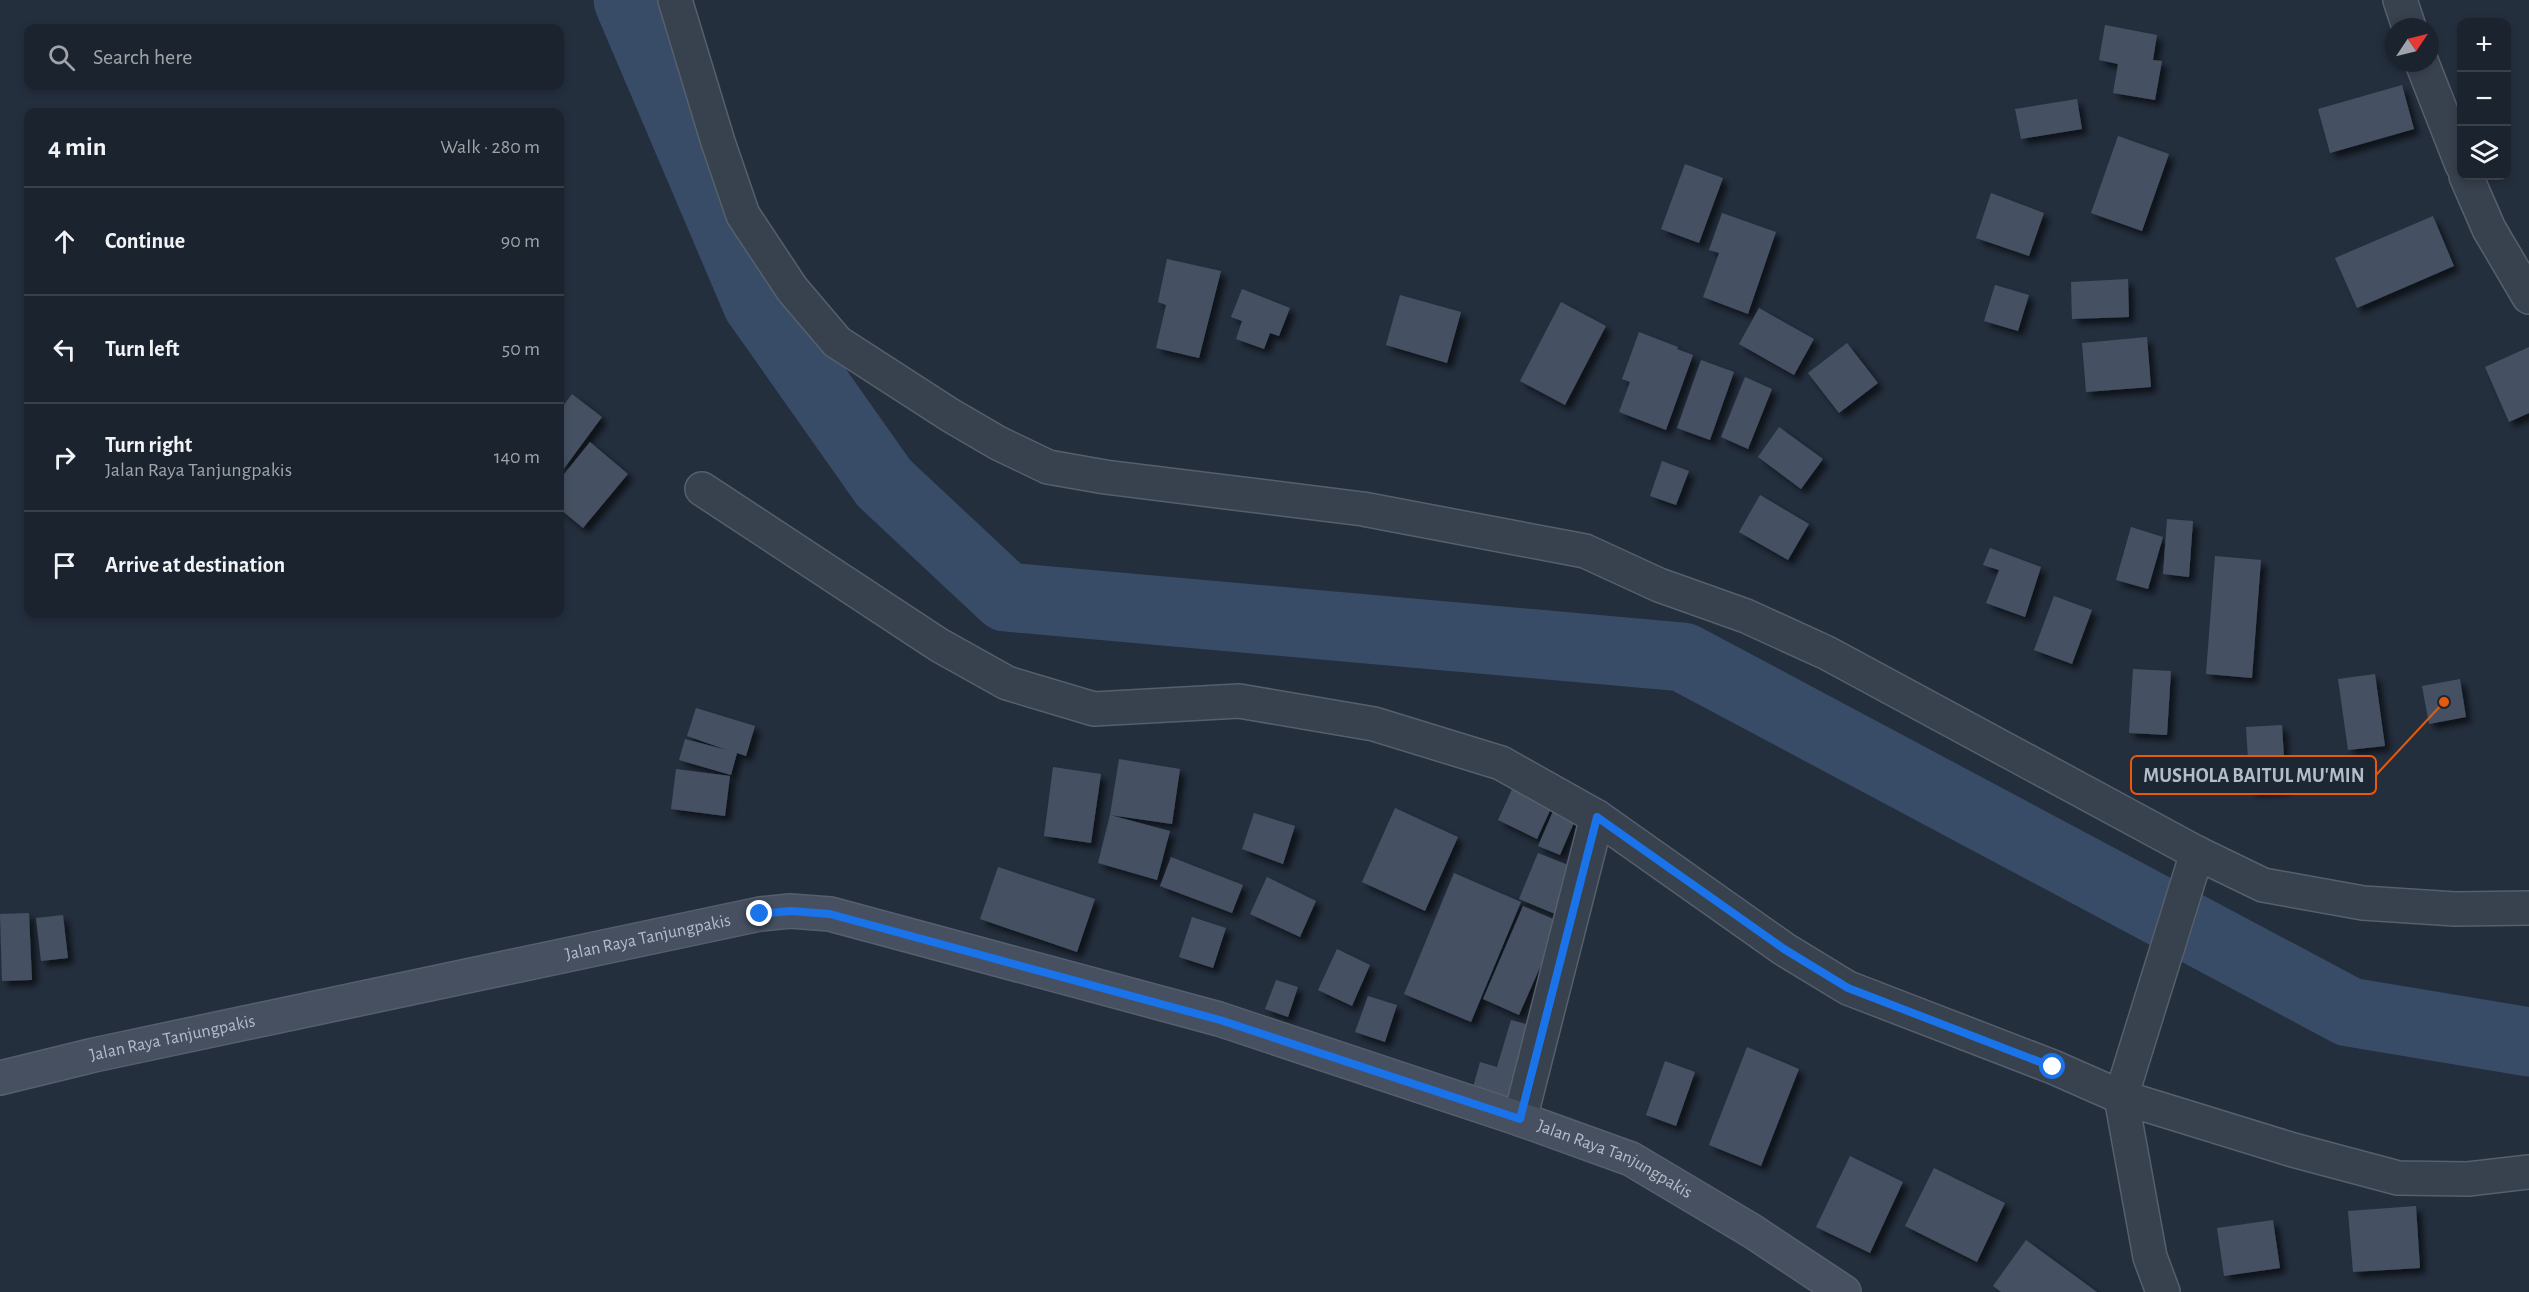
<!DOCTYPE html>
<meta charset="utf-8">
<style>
body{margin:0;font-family:"Alegreya Sans",sans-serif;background:#282f3a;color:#f1f3f6}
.controls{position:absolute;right:18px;top:18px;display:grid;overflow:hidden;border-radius:12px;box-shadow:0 3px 9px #0003}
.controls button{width:54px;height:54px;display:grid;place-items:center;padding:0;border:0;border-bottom:2px solid #39404a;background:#1b232e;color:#f1f3f6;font:30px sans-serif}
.compass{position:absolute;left:2385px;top:18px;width:54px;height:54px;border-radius:50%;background:#1b232e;box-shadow:0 3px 9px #0003;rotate:55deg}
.stop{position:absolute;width:18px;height:18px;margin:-14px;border:4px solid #1a73e8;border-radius:50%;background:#fff}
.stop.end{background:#1a73e8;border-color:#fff;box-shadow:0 2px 6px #0008}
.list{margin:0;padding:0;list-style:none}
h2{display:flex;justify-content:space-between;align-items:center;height:78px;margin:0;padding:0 24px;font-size:26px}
h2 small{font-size:20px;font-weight:400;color:#a0a4aa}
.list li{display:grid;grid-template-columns:39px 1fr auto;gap:18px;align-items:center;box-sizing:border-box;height:108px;padding:0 24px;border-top:2px solid #39404a}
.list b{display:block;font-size:22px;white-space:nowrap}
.list p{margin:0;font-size:20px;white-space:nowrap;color:#a0a4aa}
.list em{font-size:20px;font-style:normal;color:#a0a4aa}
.icon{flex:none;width:33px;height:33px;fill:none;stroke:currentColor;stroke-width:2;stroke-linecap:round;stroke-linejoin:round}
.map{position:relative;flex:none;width:2529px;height:1292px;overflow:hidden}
.search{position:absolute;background:#1b232e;box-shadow:0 3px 9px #0003;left:24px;top:24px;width:540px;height:66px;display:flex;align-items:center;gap:15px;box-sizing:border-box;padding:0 21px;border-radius:12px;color:#a0a4aa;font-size:22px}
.panel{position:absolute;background:#1b232e;box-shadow:0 3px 9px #0003;left:24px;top:108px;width:540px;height:510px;border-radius:12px}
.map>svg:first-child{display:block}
</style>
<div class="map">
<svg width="2529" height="1292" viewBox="0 0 2529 1292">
<defs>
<filter id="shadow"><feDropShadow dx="5.5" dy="5.5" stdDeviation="3" flood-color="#0009"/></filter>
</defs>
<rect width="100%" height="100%" fill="#242f3e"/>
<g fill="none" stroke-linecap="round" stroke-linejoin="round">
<polyline stroke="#394c67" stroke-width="69" points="628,0 757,303 884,483 1006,597 1683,657 2349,1012 2529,1042"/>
</g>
<g fill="#455162" filter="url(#shadow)">
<polygon points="2105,25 2157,35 2153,60 2162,61 2155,100 2113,93 2118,64 2099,60"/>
<polygon points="2402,85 2414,129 2330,153 2318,109"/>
<polygon points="2077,99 2082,129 2021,139 2015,109"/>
<polygon points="2118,136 2169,154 2142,231 2091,213"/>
<polygon points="1685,164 1723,178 1699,243 1661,229"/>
<polygon points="1991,193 2044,213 2029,256 1976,238"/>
<polygon points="1722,213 1776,232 1748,314 1703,297 1719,253 1709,250"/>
<polygon points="2433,216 2454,266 2357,308 2335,258"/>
<polygon points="1167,259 1221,271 1199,358 1156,348 1166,305 1158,302"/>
<polygon points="2128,279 2129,317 2072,319 2071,282"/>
<polygon points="1995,285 2029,295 2018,331 1984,321"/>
<polygon points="1242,289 1290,308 1279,336 1270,333 1264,349 1236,339 1242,321 1231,317"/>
<polygon points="1400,295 1461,312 1447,363 1386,345"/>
<polygon points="1561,302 1606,326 1565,405 1520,381"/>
<polygon points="1759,308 1814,339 1794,375 1739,344"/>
<polygon points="1639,332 1678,347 1677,349 1693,355 1666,430 1619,412 1630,382 1622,379"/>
<polygon points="2147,337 2151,387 2086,392 2082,343"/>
<polygon points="1847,343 1878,383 1839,413 1808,373"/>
<polygon points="2529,347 2529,413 2509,422 2485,367"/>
<polygon points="1701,360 1734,372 1710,440 1677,428"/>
<polygon points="1745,377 1772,389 1748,449 1721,437"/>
<polygon points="572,394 602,417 560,474 560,410"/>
<polygon points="1779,427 1823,459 1801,489 1758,457"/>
<polygon points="590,442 628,474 583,528 560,509 560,479"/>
<polygon points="1662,461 1689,471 1676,505 1650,496"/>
<polygon points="1760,495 1809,524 1788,560 1739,532"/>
<polygon points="2167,519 2193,521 2189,577 2163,574"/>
<polygon points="2131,527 2163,537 2148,589 2116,580"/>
<polygon points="1990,548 2041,567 2025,617 1986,603 1999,570 1983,565"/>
<polygon points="2215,556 2261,560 2252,678 2206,674"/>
<polygon points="2054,596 2092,610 2072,664 2034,650"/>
<polygon points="2133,669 2171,671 2167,735 2129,733"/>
<polygon points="2375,674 2385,746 2348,750 2338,679"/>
<polygon points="2460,679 2466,717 2429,724 2422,686"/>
<polygon points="696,708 755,726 746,756 737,753 731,775 679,760 685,739 727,750 687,736"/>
<polygon points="2282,725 2286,789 2250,791 2246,727"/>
<polygon points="1119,759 1180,769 1172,824 1110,815 1170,831 1157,880 1098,863 1110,815"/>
<polygon points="1053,767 1101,774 1091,843 1044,836"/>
<polygon points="676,769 730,776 725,816 671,809"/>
<polygon points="1514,785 1553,804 1537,839 1498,820"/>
<polygon points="1557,802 1579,811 1560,855 1538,846"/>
<polygon points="1395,808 1458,837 1425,911 1362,882"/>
<polygon points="1254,813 1295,826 1283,864 1242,849"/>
<polygon points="1538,853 1578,869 1560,916 1519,899"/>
<polygon points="1171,857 1243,885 1232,913 1160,886"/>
<polygon points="998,867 1095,899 1077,952 980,919"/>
<polygon points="1454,873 1521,902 1471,1022 1404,994"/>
<polygon points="1267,877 1316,901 1300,937 1250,914"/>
<polygon points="1523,906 1560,922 1519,1015 1483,999"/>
<polygon points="29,913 32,980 2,981 0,914"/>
<polygon points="63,915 68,958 41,961 36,918"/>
<polygon points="1192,917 1226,928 1213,968 1179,957"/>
<polygon points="1337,949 1370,965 1352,1006 1318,990"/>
<polygon points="1276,980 1298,987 1288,1017 1265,1009"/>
<polygon points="1368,996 1397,1005 1385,1042 1355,1032"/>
<polygon points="1511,1020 1537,1027 1513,1108 1470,1098 1480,1062 1497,1067"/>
<polygon points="1747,1047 1799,1069 1761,1166 1709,1145"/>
<polygon points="1665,1061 1695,1072 1676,1126 1646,1115"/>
<polygon points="1850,1156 1903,1182 1870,1253 1816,1227"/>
<polygon points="1934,1168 2005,1203 1977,1262 1905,1226"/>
<polygon points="2416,1206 2420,1268 2353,1272 2348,1211"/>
<polygon points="2273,1220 2280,1268 2224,1276 2217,1228"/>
<polygon points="2026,1240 2097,1292 2001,1292 1993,1286"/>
</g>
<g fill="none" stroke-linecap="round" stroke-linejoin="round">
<g stroke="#565f6c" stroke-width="36">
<g id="street">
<polyline points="675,0 718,142 743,215 792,289 837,342 950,415 998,443 1048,467 1105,477 1363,509 1585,551 1659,585 1746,616 1827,653 2197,853 2263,885 2363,903 2455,909 2529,908"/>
<polyline points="2400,0 2409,27"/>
<polyline points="2422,63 2462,165"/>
<polyline points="2466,176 2489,229 2529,297"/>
<polyline points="702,489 939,645 1007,683 1094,709 1239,701 1374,724 1501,763 1597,817 1784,949 1848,988 2053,1067 2121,1097 2197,853"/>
<polyline points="1520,1119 1597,817"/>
<polyline points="2163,1292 2150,1257 2121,1097 2293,1150 2398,1178 2468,1179 2529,1172"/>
</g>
</g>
<g stroke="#565f6c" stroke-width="36">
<g id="secondary">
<path id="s1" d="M0 1078 94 1055 760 914 790 911 830 914 1219 1019 1520 1119 1631 1159 1752 1231 1844 1292"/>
</g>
</g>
<use href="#street" stroke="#38414e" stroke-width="33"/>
<use href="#secondary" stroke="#465061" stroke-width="33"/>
</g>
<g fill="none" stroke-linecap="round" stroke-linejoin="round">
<polyline stroke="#1a73e8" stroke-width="8" points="760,914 790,911 830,914 1220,1020 1520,1119 1597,817 1784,949 1848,988 2053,1067"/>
</g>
<g text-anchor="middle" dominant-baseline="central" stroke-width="4.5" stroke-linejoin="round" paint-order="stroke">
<g font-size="18" fill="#b4bcc9" stroke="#1d2633">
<text stroke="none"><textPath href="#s1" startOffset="663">Jalan Raya Tanjungpakis</textPath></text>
<text stroke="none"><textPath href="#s1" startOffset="177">Jalan Raya Tanjungpakis</textPath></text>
<text stroke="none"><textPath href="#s1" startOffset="1671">Jalan Raya Tanjungpakis</textPath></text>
</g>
</g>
<path fill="none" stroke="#e8590c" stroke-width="2" d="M2444 702L2376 775"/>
<circle fill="#e8590c" stroke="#1d2633" stroke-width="2" cx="2444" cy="702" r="6"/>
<rect fill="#1d2633" stroke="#e8590c" stroke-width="2" x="2131" y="756" width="245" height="38" rx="6"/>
<g font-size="20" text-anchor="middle" font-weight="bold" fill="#b4bcc9">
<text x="2254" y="782">MUSHOLA BAITUL MU'MIN</text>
</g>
</svg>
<div class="controls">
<button>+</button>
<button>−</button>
<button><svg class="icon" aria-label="layers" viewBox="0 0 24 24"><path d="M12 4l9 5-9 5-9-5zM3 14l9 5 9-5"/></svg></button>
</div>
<svg class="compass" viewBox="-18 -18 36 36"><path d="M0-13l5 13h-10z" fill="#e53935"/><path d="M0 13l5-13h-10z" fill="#a0a4aa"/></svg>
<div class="stop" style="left:2053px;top:1067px"></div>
<div class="stop end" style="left:760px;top:914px"></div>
<div class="search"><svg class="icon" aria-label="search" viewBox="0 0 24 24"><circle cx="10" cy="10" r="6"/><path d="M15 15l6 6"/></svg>Search here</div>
<section class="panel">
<h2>4 min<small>Walk · 280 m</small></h2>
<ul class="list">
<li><svg class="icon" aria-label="ahead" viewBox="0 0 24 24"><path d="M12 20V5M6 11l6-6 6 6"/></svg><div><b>Continue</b></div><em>90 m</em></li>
<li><svg class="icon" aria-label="left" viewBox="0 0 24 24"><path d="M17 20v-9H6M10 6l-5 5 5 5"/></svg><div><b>Turn left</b></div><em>50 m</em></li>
<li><svg class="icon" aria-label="right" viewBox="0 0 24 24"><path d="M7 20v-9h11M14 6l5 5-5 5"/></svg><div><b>Turn right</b><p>Jalan Raya Tanjungpakis</p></div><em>140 m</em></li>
<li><svg class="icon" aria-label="arrive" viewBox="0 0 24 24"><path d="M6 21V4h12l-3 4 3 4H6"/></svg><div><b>Arrive at destination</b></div></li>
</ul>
</section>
</div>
